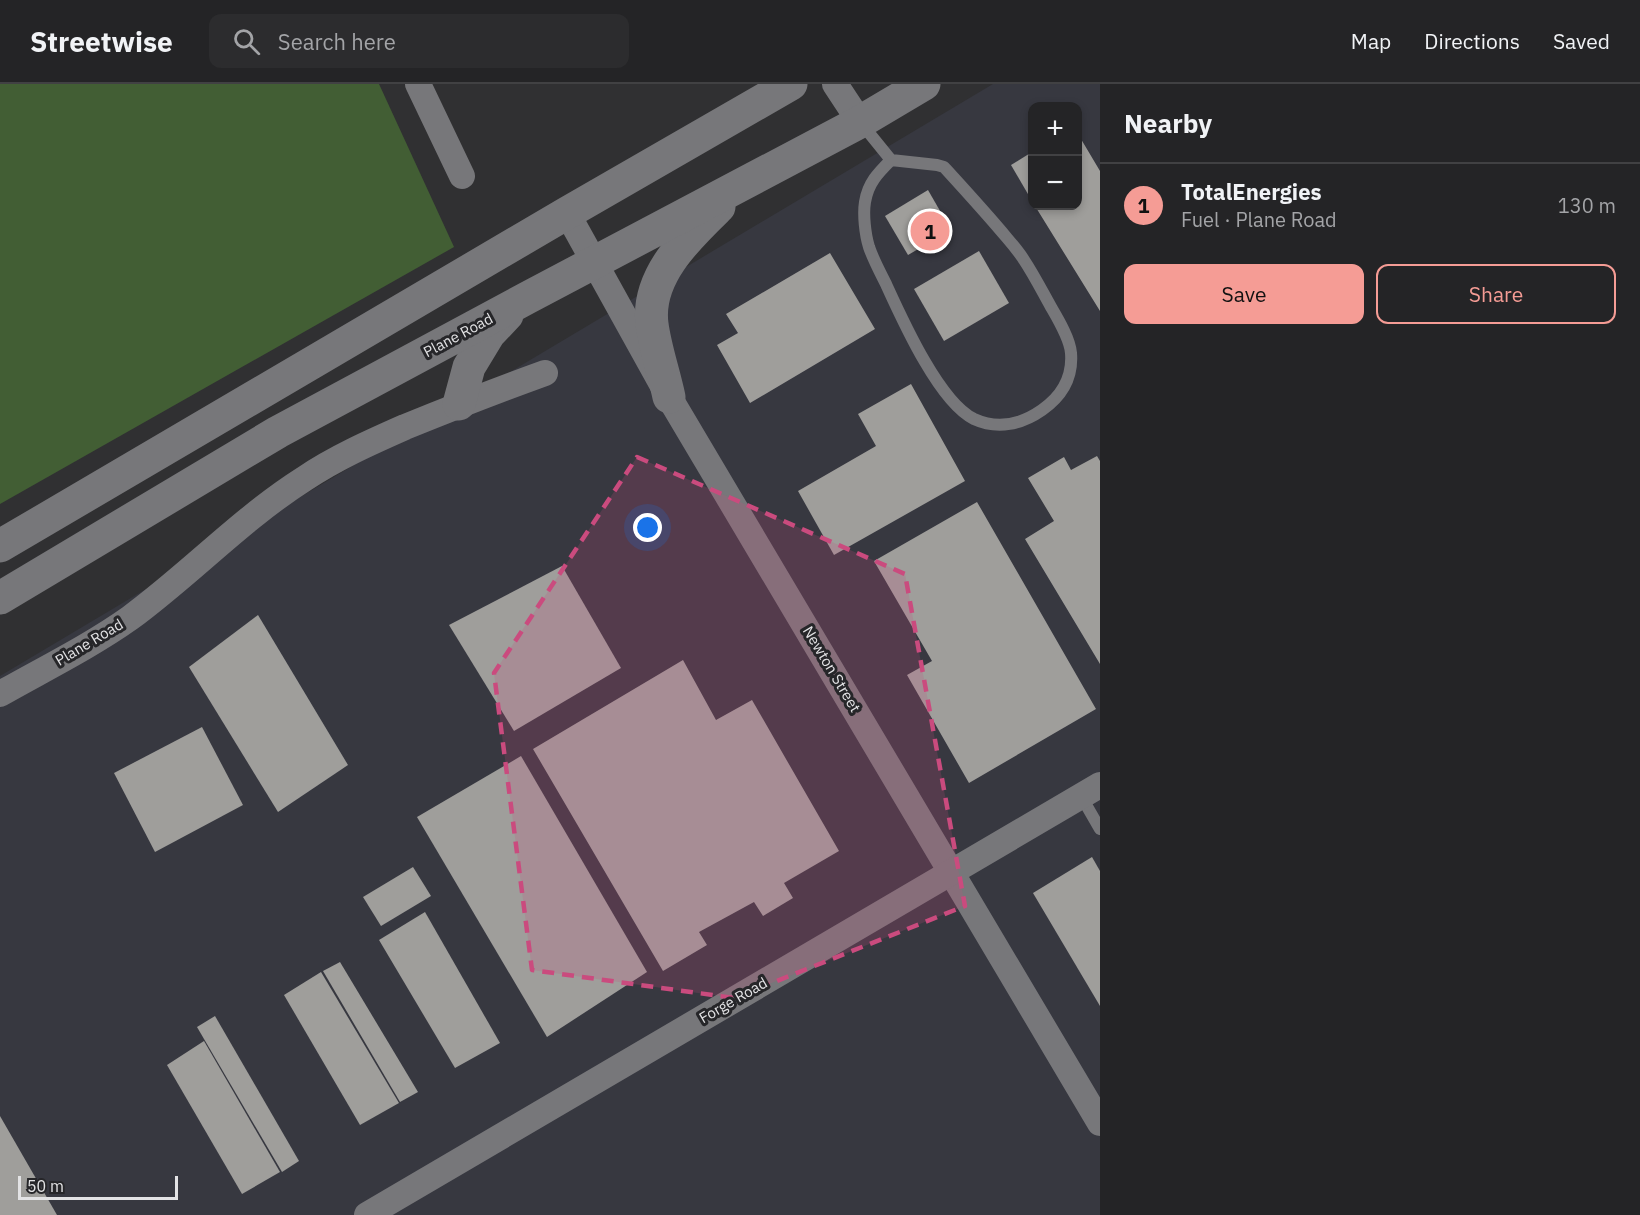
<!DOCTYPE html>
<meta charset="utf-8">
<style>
body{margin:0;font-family:"IBM Plex Sans",sans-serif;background:#2c2c2e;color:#f1f3f6}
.controls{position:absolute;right:18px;top:18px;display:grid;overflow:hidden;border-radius:12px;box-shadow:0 3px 9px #0003}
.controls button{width:54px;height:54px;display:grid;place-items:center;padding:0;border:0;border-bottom:2px solid #414143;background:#242426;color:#f1f3f6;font:30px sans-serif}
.scale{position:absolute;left:18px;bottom:15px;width:160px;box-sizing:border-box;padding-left:6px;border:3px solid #e3e3e5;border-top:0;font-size:16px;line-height:21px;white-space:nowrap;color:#e3e3e5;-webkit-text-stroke:4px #262629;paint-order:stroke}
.you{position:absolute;left:648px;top:444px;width:21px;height:21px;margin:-15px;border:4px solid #fff;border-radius:50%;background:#1a73e8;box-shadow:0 0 0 9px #1a73e833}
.badge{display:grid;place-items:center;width:39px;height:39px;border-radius:50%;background:#f59c95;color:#111;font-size:20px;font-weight:700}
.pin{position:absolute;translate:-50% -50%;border:3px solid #fff;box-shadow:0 2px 6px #0006}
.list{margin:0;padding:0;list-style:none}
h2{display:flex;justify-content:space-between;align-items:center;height:78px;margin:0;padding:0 24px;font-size:26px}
h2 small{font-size:20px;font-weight:400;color:#a3a4a7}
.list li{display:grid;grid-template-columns:39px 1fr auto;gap:18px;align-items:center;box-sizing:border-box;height:84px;padding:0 24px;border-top:2px solid #414143}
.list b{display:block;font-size:22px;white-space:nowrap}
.list p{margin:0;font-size:20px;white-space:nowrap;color:#a3a4a7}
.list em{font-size:20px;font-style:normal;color:#a3a4a7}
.actions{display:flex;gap:12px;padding:18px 24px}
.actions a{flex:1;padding:14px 0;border:2px solid #f59c95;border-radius:12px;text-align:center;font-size:21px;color:#f59c95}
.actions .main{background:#f59c95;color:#111}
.icon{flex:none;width:33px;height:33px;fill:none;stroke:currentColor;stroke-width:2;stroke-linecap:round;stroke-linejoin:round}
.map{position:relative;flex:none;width:1100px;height:1131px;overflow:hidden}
header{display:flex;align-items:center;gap:36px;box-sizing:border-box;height:84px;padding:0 30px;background:#242426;border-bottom:2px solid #414143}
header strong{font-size:28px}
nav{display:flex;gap:33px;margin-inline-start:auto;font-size:21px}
.search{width:420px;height:54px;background:#2c2c2e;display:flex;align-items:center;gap:15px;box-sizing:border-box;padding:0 21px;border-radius:12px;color:#a3a4a7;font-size:22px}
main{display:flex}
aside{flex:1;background:#242426}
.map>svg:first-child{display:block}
</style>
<header>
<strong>Streetwise</strong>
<div class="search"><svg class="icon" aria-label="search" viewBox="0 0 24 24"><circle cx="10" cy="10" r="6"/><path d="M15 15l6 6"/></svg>Search here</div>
<nav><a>Map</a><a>Directions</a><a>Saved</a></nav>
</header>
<main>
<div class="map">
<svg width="1100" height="1131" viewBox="0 0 1100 1131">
<rect width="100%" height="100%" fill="#303032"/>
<path fill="#373840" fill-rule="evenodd" d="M993 0H1100V1131H0V592ZM1032 22H1078V122H1032Z"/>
<polygon fill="#425e34" points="0,0 379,0 454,163 0,420"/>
<g fill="#9f9e9b">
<polygon points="1078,50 1100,87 1100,227 1035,122 1078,122"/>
<polygon points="1032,68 1032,117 1011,81"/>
<polygon points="928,106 951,146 908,171 885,132"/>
<polygon points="979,167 1009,219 944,257 914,205"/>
<polygon points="830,169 875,245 750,319 717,261 738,249 726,230"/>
<polygon points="911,300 965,397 834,471 798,407 876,362 858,330"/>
<polygon points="1097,372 1100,377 1100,580 1025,455 1054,437 1028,394 1064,373 1071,386"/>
<polygon points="977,418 1096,625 969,699 907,591 932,577 874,477"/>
<polygon points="562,482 621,584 514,647 449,541"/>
<polygon points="258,531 348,681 278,728 189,583"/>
<polygon points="683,576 716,636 752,616 839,767 784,799 793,814 763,832 754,818 699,848 707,861 663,887 533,665"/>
<polygon points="202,643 243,721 155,768 114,689"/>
<polygon points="521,672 647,888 547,953 417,733"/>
<polygon points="1092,773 1100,787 1100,922 1033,809"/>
<polygon points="413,783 431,812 381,842 363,813"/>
<polygon points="425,828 500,959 455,984 379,856"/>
<polygon points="340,878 418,1008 400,1018 323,887"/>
<polygon points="321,888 399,1019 360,1041 284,911"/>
<polygon points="215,932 299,1077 282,1088 197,943"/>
<polygon points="204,957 280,1088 242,1110 167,981"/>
<polygon points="0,1032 57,1131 0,1131"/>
</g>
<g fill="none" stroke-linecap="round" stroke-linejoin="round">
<g stroke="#77777a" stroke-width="12">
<path d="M861 39 891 76 937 81 944 83C965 106 987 130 1007 154 1013 161 1019 168 1024 176 1034 191 1042 207 1051 223 1058 235 1070 255 1071 269 1073 294 1062 312 1042 326 1022 340 998 346 974 335 939 318 902 235 886 200 880 188 873 175 869 163 865 150 863 130 865 118 868 99 878 89 891 76"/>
<polyline points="1081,712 1100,745"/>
</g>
<g stroke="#77777a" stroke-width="26">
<polyline points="418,0 462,92"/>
<polyline points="835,0 860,38"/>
<polyline points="567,129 669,313 1100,1039"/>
<path d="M0 610C44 585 89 563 130 534 190 490 241 435 304 395 335 374 371 358 405 343 452 324 498 306 545 289"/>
<polyline points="367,1131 1100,701"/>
</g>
<g stroke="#77777a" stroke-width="33">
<path d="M669 313C664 289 655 264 652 240 646 192 688 153 719 123"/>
<polyline points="459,320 469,283 489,250 507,231"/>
<polyline points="0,462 567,129 791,0"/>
<polyline points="0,514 278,348 527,214 860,38 924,0"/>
</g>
</g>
<path fill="#ca4b7e" fill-opacity="0.2" stroke="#ca4b7e" stroke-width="4.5" stroke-dasharray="12 8" stroke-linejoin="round" d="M637 373 905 490 965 822 734 914 532 886 494 589Z"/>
<g text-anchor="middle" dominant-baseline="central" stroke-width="6" stroke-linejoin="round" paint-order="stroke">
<g font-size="15" fill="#e3e3e5" stroke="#262629">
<text transform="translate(458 251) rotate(-28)">Plane Road</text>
<text transform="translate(89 558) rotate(-31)">Plane Road</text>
<text transform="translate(832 585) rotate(59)">Newton Street</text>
<text transform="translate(733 916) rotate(-30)">Forge Road</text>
</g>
</g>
</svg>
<div class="controls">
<button>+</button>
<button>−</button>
</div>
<div class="scale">50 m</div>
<div class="you"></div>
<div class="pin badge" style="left:930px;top:147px">1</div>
</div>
<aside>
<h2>Nearby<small></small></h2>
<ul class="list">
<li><span class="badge">1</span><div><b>TotalEnergies</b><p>Fuel · Plane Road</p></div><em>130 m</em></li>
</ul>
<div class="actions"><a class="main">Save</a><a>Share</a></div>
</aside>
</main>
